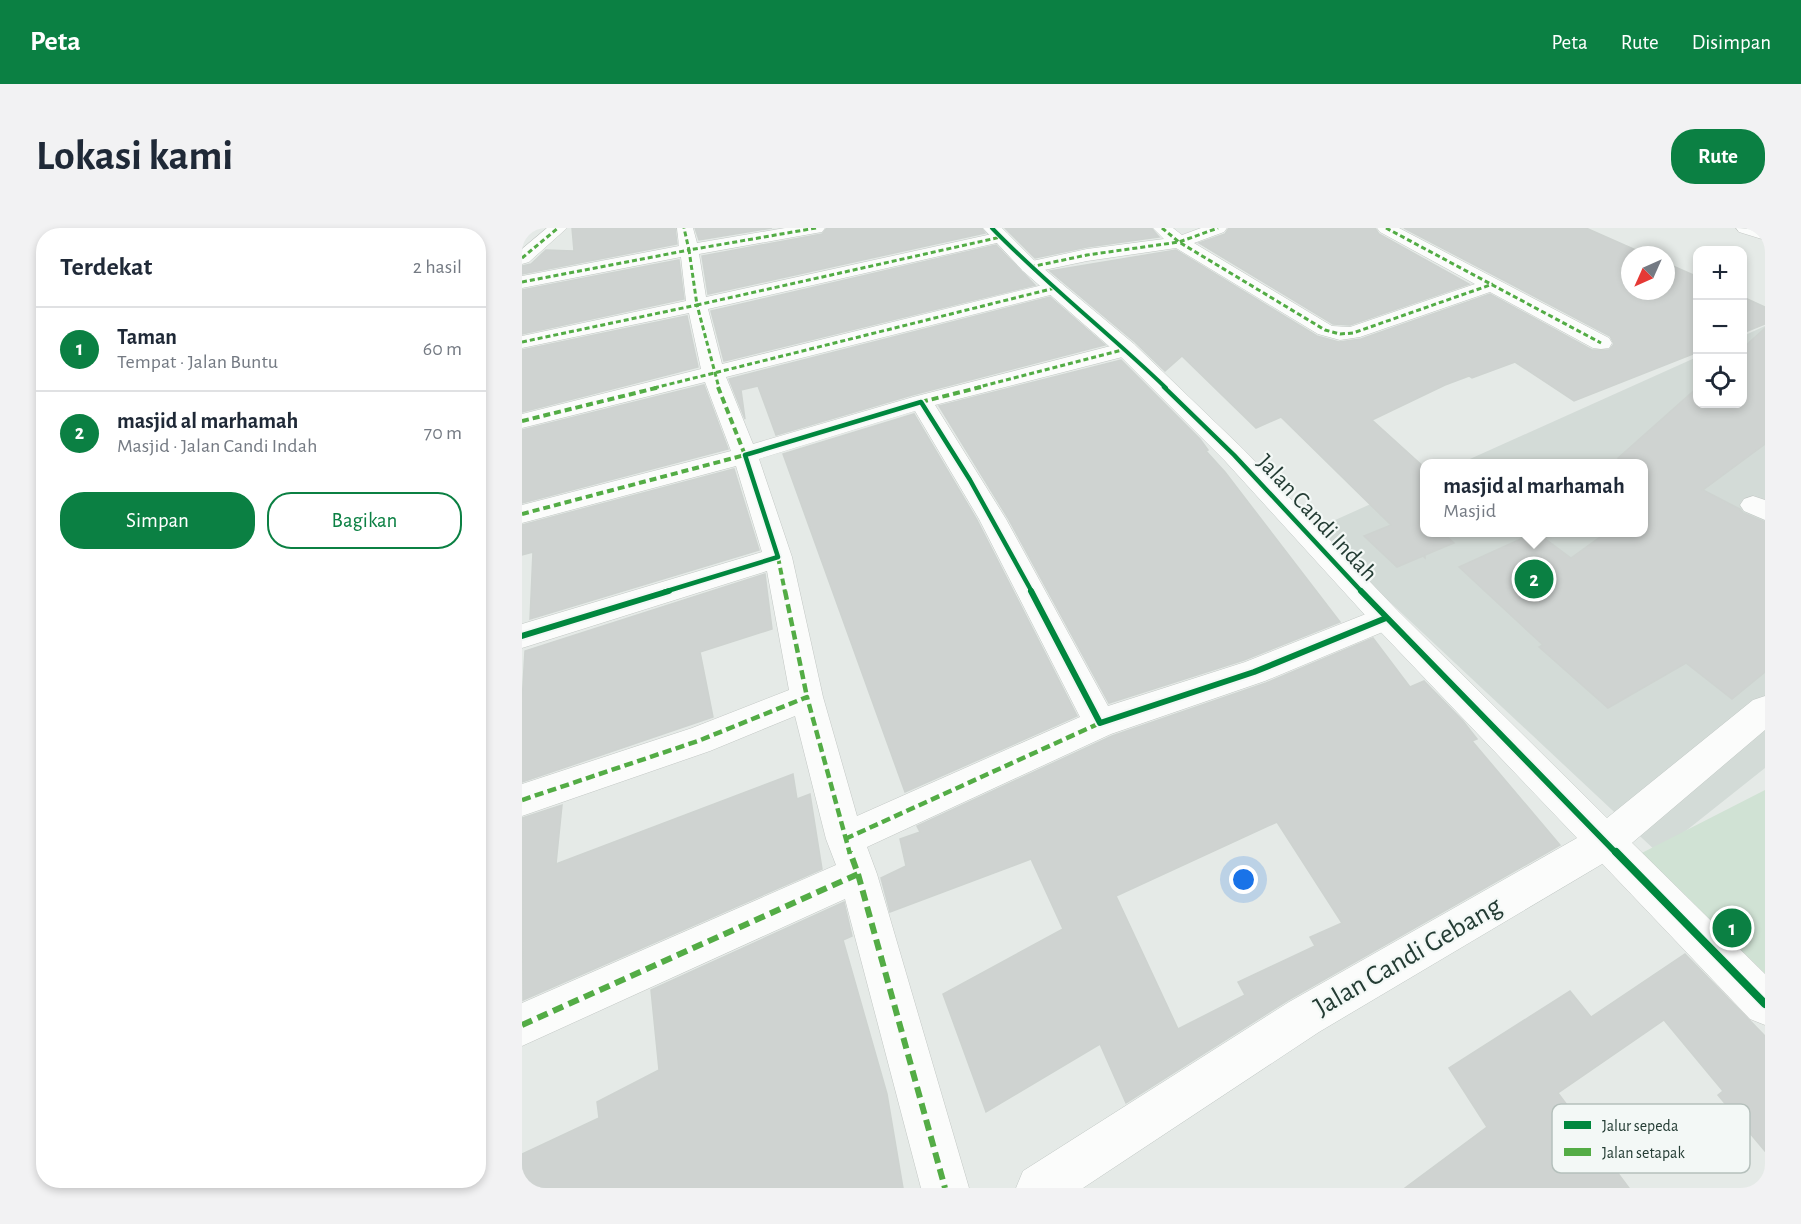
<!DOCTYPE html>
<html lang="id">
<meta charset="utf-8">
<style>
body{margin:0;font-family:"Alegreya Sans",sans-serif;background:#f2f2f3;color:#1f2937}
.controls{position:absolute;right:18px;top:18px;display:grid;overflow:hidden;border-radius:12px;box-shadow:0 3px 9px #0003}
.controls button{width:54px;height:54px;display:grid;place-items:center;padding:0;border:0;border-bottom:2px solid #e0e1e3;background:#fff;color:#1f2937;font:30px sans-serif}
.compass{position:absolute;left:1099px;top:18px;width:54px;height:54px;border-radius:50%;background:#fff;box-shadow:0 3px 9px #0003;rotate:225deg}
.you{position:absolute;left:722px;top:652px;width:21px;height:21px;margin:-15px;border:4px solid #fff;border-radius:50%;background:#1a73e8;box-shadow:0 0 0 9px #1a73e833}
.badge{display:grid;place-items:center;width:39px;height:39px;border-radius:50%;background:#0b8043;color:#fff;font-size:20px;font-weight:700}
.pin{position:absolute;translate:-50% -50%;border:3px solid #fff;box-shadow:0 2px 6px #0006}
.popup{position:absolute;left:898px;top:231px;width:228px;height:78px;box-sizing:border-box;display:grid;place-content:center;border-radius:12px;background:#fff;filter:drop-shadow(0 2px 4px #0005);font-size:20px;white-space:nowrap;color:#747a83}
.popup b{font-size:22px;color:#1f2937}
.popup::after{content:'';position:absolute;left:50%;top:100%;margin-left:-12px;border:12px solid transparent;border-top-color:#fff}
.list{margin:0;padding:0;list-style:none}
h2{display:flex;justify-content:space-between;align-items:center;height:78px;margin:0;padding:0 24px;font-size:26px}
h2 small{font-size:20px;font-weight:400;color:#747a83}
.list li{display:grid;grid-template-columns:39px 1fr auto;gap:18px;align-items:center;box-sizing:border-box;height:84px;padding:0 24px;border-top:2px solid #e0e1e3}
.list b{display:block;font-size:22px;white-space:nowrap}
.list p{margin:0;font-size:20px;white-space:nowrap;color:#747a83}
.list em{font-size:20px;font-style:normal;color:#747a83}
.actions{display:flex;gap:12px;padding:18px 24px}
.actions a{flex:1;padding:14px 0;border:2px solid #0b8043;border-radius:24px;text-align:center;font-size:21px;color:#0b8043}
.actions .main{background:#0b8043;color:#fff}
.icon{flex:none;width:33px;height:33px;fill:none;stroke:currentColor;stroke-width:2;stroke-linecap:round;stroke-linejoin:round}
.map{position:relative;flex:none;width:1243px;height:960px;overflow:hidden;border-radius:24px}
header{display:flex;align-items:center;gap:36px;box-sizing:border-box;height:84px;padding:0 30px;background:#0b8043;color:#fff}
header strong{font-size:28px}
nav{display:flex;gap:33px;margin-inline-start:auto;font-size:21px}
.intro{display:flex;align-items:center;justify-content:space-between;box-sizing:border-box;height:144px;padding:0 36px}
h1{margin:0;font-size:42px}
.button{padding:15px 27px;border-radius:24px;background:#0b8043;color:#fff;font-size:21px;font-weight:700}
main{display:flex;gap:36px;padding:0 36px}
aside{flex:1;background:#fff;border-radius:24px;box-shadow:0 3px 9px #0003}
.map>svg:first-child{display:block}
</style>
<header>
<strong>Peta</strong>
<nav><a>Peta</a><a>Rute</a><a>Disimpan</a></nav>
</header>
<div class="intro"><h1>Lokasi kami</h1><a class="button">Rute</a></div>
<main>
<aside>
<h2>Terdekat<small>2 hasil</small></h2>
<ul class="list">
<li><span class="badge">1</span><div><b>Taman</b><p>Tempat · Jalan Buntu</p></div><em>60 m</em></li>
<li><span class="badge">2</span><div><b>masjid al marhamah</b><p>Masjid · Jalan Candi Indah</p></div><em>70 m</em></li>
</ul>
<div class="actions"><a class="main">Simpan</a><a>Bagikan</a></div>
</aside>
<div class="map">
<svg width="1243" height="960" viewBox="0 0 1243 960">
<rect width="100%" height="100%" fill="#e5eae7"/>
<polygon fill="#d3dbd7" points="1243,98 1243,540 1136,625 791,302 902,252 902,304 1122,304 1122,236 939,235 1175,129 1176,176 1220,176 1221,108"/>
<polygon fill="#d0e2d4" points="1243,562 1243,771 1110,630"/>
<g fill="#cfd3d1" stroke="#ced3d0" stroke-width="1.5" fill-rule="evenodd">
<polygon points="50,0 153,0 155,16 0,46 0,38 9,36 24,22 52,23"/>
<polygon points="173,0 250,0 177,12"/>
<polygon points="305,0 459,0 463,5 186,66 180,28 300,6"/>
<polygon points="483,0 629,0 637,9 565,19 513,30"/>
<polygon points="707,0 853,0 857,6 947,56 828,97 811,96 677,15 703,6"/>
<polygon points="882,0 1064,0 1125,27 1108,27 1108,63 1144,63 1144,35 1176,49 1176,124 1052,173 993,134 950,150 947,148 923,157 850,192 903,240 903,304 920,304 932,315 903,327 903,330 901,328 875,339 842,308 869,297 759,189 734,200 660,128 643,143 613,114 528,43 654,22 795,108 817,114 839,111 968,66 1070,122 1087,122 1092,116 1088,108"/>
<polygon points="474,17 513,57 202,133 189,83"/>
<polygon points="157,32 162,71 0,106 0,62"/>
<polygon points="528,69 583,117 390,167 254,207 236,158 219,162 223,191 207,151"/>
<polygon points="1221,69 1243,79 1243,96 1221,105"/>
<polygon points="165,88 176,139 0,184 0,122"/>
<polygon points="1243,100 1243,216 1181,262 1218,281 1221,285 1243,294 1243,444 1210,471 1164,435 1086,480 1017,419 1021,417 937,339 1014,304 1049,330 1085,304 1122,304 1122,236 1107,236 1096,230 1176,159 1176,176 1221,176 1221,120"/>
<polygon points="599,132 678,211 686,222 684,223 703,244 818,394 722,432 587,475 486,290 417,178"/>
<polygon points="182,157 206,221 0,275 0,202"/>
<polygon points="392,186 455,292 555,488 383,564 261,226"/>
<polygon points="212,241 237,322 8,391 11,324 0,327 0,297"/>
<polygon points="243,346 250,401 178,424 191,489 0,554 0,474 3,423"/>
<path d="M851 410 888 459 902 453 941 493 955 511 950 513 1038 617 766 772 604 875 578 816 464 884 421 766 541 701 509 631 368 684 359 650 384 638 378 611 398 604 395 598 590 508 744 455ZM755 594 820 695 788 709 793 718 716 754 723 767 656 801 594 668Z"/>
<polygon points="271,546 275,571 288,566 300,641 1,772 0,590 40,577 34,636"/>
<polygon points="322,674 330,708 321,712 365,866 381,960 0,960 0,926 77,890 75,874 137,842 129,762"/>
<polygon points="1163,726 1243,808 1243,923 1196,867 1201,863 1142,792 1036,865 1107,960 883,960 965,899 927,840 1048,763 1069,789"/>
</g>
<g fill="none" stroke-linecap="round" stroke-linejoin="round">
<g stroke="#c2c7c4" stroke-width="1">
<g id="street">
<polygon points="25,0 45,0 7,34 0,36 0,21"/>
<path d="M155 0H171L175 15 263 0H303L300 4 294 5 177 26 184 69 479 4 485 5 488 9 485 13 479 14 186 81 200 136 533 54 540 56 543 60 540 64 204 149 231 216 391 169 604 114 612 116 615 121 612 126 413 177 484 291 586 478 723 434 864 378 875 382 879 390 875 398 743 453 589 506 345 619 355 646 447 960H399L323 671 0 818V775L314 637 304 611 273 488 188 523 0 588V556L170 500 267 462 245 343 0 420V396L240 324 214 238 0 295V277L209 223 183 154 0 200V186L179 141 167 85 0 120V108L164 73 159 29 0 60V48L157 18ZM393 183 457 291 558 489 335 588 301 469 270 329 237 231Z"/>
<polygon points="631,0 651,0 660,7 679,0 705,0 702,4 672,15 810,98 828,99 953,56 858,4 855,0 877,0 1087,110 1090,115 1087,120 1079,121 1071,120 968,64 838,109 818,112 796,106 654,20 565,33 508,45 501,43 498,39 501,35 565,21 642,11"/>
<polygon points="1214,0 1243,1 1243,12 1217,4"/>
<polygon points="1231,268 1243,272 1243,292 1222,283 1218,277 1222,271"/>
<polygon points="1084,596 1097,602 1243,746 1243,797 1228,791 1071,626 1065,614 1071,602"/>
</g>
</g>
<g stroke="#c0c7c4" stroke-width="1">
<polygon id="secondary" points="461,0 480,0 515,35 612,116 721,221 875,382 1085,590 1231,472 1243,468 1243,502 1097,626 797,804 561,960 494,960 501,943 767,774 1055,610 853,398 703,233 596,126 501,43"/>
</g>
<use href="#street" fill="#fbfcfb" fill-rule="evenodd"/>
<use href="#secondary" fill="#fbfcfb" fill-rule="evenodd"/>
<g stroke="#53ac45" stroke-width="3" stroke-dasharray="5 3" stroke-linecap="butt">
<polyline points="294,0 167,22 175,77 479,9"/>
<polyline points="640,0 657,14 803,102 818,106 831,105 971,56"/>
<polyline points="864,0 1079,115"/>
<polyline points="0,30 36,0"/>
<polyline points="508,39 565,27 657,14 696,0"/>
<polyline points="0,54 167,22 162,0"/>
<polyline points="0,114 175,77 197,160"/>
<polyline points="132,160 533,60"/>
<polyline points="453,160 604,121"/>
</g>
<g stroke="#53ac45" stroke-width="4" stroke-dasharray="7 4" stroke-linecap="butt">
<polyline points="399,174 459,159"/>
<polyline points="0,193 138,159"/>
<polyline points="0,286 223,227 196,159"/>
<polyline points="256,329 263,364"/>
</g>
<g stroke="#53ac45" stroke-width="4.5" stroke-dasharray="9 4.5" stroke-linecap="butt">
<polyline points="263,363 285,469"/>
<polyline points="0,572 176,513 285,469 328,626"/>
<polyline points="323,611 578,495"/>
</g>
<g stroke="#53ac45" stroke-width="6" stroke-dasharray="11 6" stroke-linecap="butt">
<polyline points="336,646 423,960"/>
<polyline points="0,797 336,646 328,624"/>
</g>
<g stroke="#f3f8f6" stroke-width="6">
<path id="cycleway-far3" d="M470 0C525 57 587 105 644 160"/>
</g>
<g stroke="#f3f8f6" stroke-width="8">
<g id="cycleway-far2">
<polyline points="642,159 712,227 840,364"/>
<polyline points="142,364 256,329 223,227 399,174 448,252 510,364"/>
</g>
</g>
<g stroke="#f3f8f6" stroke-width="10">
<g id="cycleway-far1">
<polyline points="509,363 578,495 732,444 864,390"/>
<polyline points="839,363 1095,626"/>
<polyline points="0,408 147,363"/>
</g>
</g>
<g stroke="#f3f8f6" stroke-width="11">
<polyline id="cycleway" points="1094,624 1243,776"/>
</g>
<use href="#cycleway-far3" stroke="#00873e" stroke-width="4"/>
<use href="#cycleway-far2" stroke="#00873e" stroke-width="4.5"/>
<use href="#cycleway-far1" stroke="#00873e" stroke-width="6"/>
<use href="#cycleway" stroke="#00873e" stroke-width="8"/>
</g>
<g text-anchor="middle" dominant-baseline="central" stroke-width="4.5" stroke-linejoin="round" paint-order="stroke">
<g font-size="24" fill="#243c34" stroke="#f3f8f6">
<text transform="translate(795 290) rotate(47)">Jalan Candi Indah</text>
</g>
<g font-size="28" fill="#243c34" stroke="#f3f8f6">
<text transform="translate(886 729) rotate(-30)">Jalan Candi Gebang</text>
</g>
</g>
<rect x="1030" y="876" width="198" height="69" rx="9" fill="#f3f8f6" stroke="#b5c0bc" stroke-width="1.5"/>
<rect x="1042" y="893" width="27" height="8" fill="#00873e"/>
<rect x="1042" y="920" width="27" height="8" fill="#53ac45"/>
<g font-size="16" fill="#243c34">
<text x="1080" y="903">Jalur sepeda</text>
<text x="1080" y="930">Jalan setapak</text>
</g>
</svg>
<div class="controls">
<button>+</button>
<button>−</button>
<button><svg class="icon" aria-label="locate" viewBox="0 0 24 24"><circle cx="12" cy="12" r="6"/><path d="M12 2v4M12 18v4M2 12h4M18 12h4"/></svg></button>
</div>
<svg class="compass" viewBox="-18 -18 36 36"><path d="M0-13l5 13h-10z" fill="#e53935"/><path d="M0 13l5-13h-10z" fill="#747a83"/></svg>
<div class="you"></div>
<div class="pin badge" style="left:1210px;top:700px">1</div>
<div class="pin badge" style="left:1012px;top:351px">2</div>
<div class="popup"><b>masjid al marhamah</b>Masjid</div>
</div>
</main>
